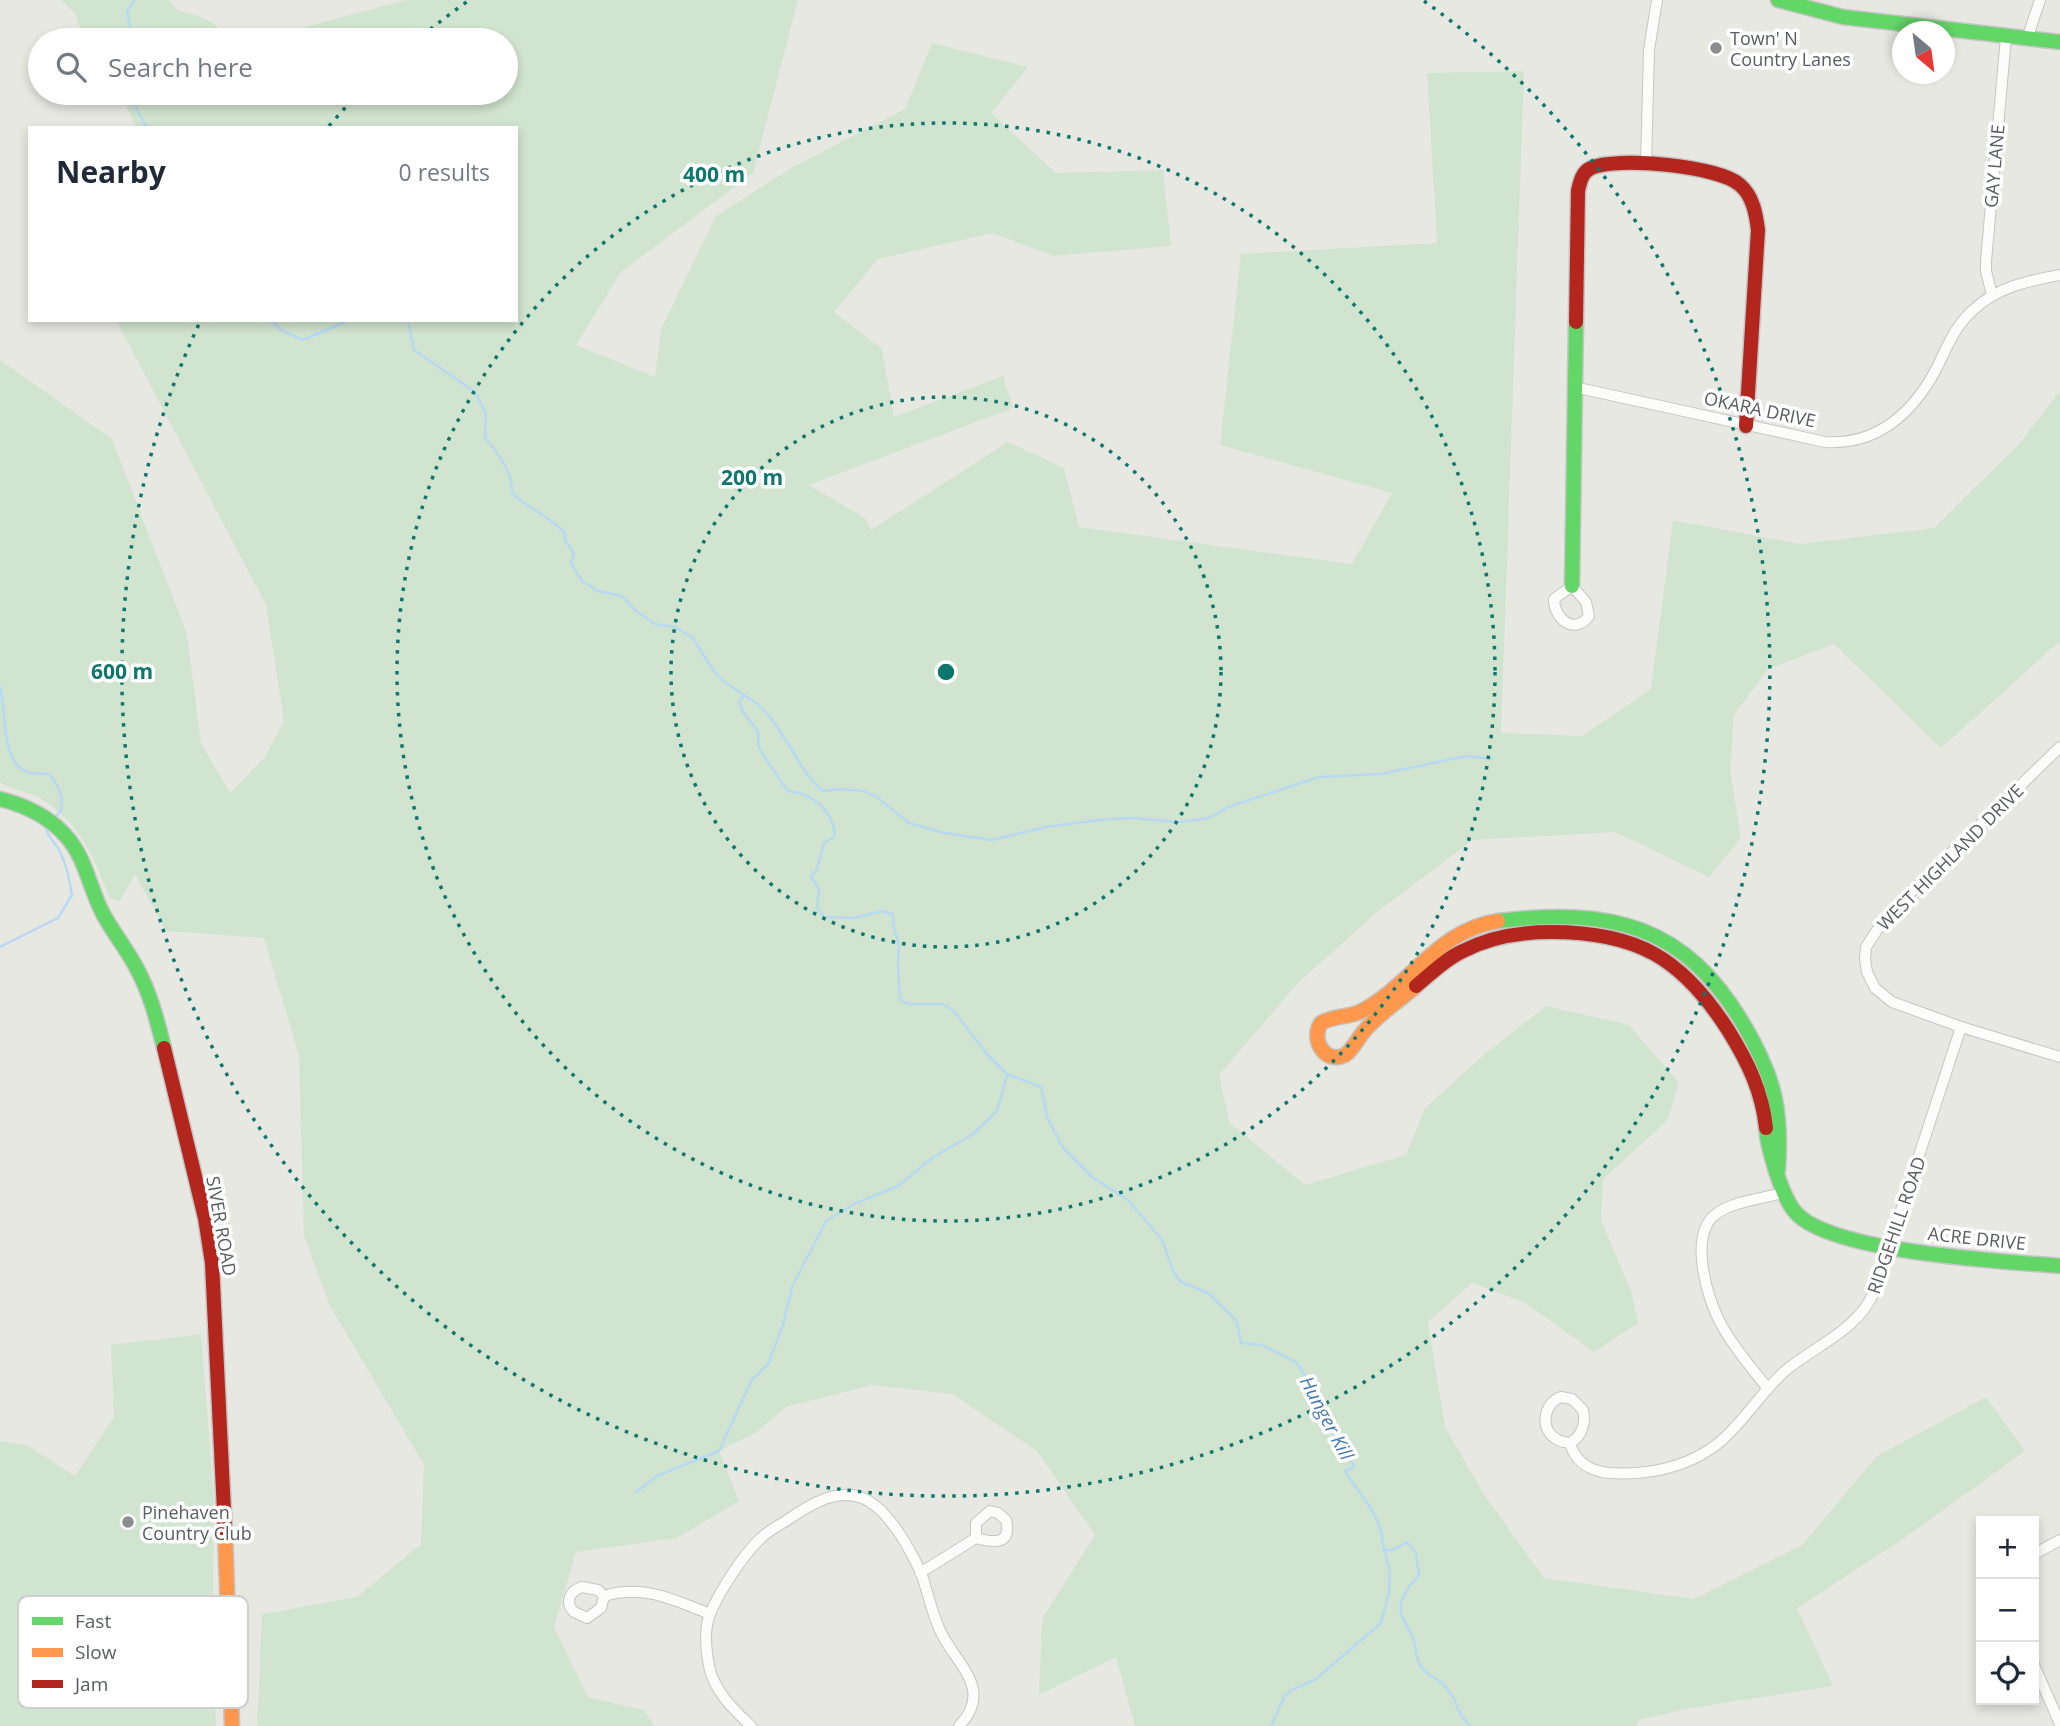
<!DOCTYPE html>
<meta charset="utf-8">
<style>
body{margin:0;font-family:"Open Sans",sans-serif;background:#f6f6f7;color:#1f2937}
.controls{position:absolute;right:21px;bottom:21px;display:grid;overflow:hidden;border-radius:0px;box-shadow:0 4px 10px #0003}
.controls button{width:63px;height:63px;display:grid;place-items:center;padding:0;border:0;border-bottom:2px solid #e0e1e3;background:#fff;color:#1f2937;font:35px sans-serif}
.compass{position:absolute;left:1892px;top:21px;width:63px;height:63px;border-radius:50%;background:#fff;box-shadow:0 4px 10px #0003;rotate:151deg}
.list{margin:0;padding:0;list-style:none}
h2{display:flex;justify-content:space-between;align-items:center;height:91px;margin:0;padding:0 28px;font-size:30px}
h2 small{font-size:23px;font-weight:400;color:#747a83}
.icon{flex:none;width:38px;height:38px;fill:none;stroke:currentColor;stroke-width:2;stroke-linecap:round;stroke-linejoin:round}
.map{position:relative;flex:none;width:2060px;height:1726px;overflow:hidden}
.search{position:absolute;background:#fff;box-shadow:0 4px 10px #0003;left:28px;top:28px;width:490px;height:77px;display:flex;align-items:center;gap:18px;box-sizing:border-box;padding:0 24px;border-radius:38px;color:#747a83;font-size:26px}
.panel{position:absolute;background:#fff;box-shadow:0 4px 10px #0003;left:28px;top:126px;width:490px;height:196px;border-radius:0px}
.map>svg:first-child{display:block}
</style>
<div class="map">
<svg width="2060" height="1726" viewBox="0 0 2060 1726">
<rect width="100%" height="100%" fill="#e8e8e3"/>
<g fill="#d1e4cf">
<path d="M60 0H169C177 13 185 12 198 16 211 20 223 30 230 40H87L81 31 75 13Z"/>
<path d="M406 0H798L753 173 621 272 576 345 655 377 661 329 716 216 793 167 905 109 932 43 1028 67 991 113 1056 173 1163 170 1171 246 1053 256 993 233 878 259 834 312 882 349 894 417 1003 376 1013 408 809 485 865 518 871 530 1008 442 1064 468 1079 527 1352 564 1392 493 1220 445 1241 254 1437 243 1427 73 1524 71 1501 733 1582 736 1651 689 1673 520 1800 544 1934 528 2019 444 2060 391V641L1941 748 1834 644 1768 669 1734 715 1730 771 1741 838 1709 877 1615 832 1473 840 1377 912 1298 983 1219 1075 1230 1123 1305 1185 1406 1155 1425 1108 1485 1054 1546 1006 1629 1025 1679 1083 1667 1121 1603 1179 1601 1220 1631 1291 1638 1323 1594 1352 1524 1302 1472 1283 1428 1322 1445 1427 1485 1496 1544 1578 1694 1599 1802 1545 1877 1456 1986 1397 2025 1451 1903 1539 1797 1608 1833 1686 1686 1709 1639 1720 1636 1726H1135L1116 1657 1039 1695 1042 1619 1095 1535 1037 1451 952 1394 872 1385 786 1407 754 1434 719 1451 739 1501 677 1538 576 1552 554 1627 588 1697 643 1710 655 1726H257L262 1614 357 1597 421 1544 424 1465 330 1306 304 1236 299 1056 264 938 166 931 135 874 120 901 110 898C92 855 81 824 40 798 28 791 11 791 0 782V360L112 439 187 634 201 743 230 793 264 758 284 721 266 605 116 320H516V128H137L120 93H506V40H256Z"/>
<polygon points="201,1334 214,1498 213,1609 216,1726 0,1726 0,1441 27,1445 75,1476 114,1417 111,1345"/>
</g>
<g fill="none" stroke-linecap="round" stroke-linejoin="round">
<g stroke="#b8d9f2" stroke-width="2.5">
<polyline points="126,40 130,26 127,11 135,0"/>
<polyline points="128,93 147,128"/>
<polyline points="270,320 281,330 303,340 349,320"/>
<path d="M408 320 414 350 475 392 486 414 485 438C499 453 513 474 512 493 530 510 547 515 564 532L565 540 574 554 571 563 582 581 598 591 622 596 635 610 655 624 675 627 693 638 713 670 724 682 744 695 739 701 743 712 758 731 759 747 763 755 788 791C812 793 834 811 835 836L824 843 817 869 811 877 819 889 817 908 824 917 854 918 882 911 892 914 894 928 899 944 898 965 900 1001 909 1004H942L953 1010 986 1053 1007 1074 1041 1087 1047 1117 1063 1148 1092 1177 1128 1200 1162 1240 1173 1271 1181 1282 1208 1293 1236 1320 1241 1343 1261 1345 1296 1362 1324 1405 1338 1446 1353 1464 1354 1467 1345 1471C1364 1502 1381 1512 1384 1551L1395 1549 1407 1542 1416 1553 1419 1575C1412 1583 1404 1592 1401 1603 1398 1616 1409 1627 1413 1638 1417 1651 1415 1664 1427 1673 1436 1680 1445 1683 1451 1694 1458 1705 1459 1717 1471 1726"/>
<path d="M0 687C7 712 0 762 27 772 33 774 42 773 49 774 59 785 69 807 55 817"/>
<path d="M745 696C783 716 791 764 823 791L841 789 864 791 878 798 909 823 944 833 992 840 1046 827 1099 820 1130 818 1179 822 1209 818 1228 807 1319 777 1381 774 1466 756 1492 759"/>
<path d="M0 947 58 918 72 895C69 879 67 865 59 850 53 839 49 840 45 826"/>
<polyline points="636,1492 657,1476 719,1451 751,1381 768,1364 783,1325 792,1287 826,1221 854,1204 898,1186 932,1158 973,1134 997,1111 1007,1075"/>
<polyline points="1271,1726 1285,1695 1294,1689 1316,1679 1381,1623 1389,1592 1390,1572 1385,1552"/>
</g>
<g stroke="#c5c5c5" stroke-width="12">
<g id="street">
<polyline points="2027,39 2040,0"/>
<polyline points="1646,164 1649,50 1657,0"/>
<polyline points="1992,295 1986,271 1986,261 2006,37"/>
<path d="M1574 387 1825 442C1872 445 1906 419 1930 380 1944 357 1951 330 1972 311 1997 287 2027 281 2060 275"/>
<path d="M1572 586 1586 602 1589 616C1575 635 1554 620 1554 599Z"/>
<polyline points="2060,747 1910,893 1877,930 1866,947 1865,959 1867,972 1875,988 1892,1002 1961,1027 2060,1057"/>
<path d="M1768 1389C1752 1368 1733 1347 1721 1324 1707 1299 1688 1235 1716 1214 1734 1201 1761 1199 1782 1193"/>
<path d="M1561 1397 1572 1399 1583 1410C1586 1424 1582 1436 1570 1443 1566 1442 1561 1442 1558 1440 1539 1431 1543 1403 1561 1397Z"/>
<path d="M1570 1443C1575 1462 1590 1471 1609 1473 1656 1476 1703 1464 1735 1427 1752 1409 1767 1387 1785 1371 1817 1344 1858 1331 1875 1290L1961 1027"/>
<path d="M990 1511 998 1513 1006 1520C1012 1545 994 1543 976 1538V1523Z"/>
<polyline points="2034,1554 2060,1540"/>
<polyline points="920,1573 976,1538"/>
<path d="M582 1587 598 1590 604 1596 601 1608 587 1618 574 1612C564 1602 570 1591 582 1587Z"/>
<path d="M604 1596C644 1584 674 1600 710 1614"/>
<polyline points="2034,1665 2060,1724"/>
<path d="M751 1726C733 1709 714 1691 709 1666 706 1650 704 1629 710 1614 719 1592 743 1555 760 1539 767 1532 777 1526 786 1521 813 1502 847 1481 877 1507 895 1523 911 1551 921 1573 929 1594 932 1618 944 1638 961 1668 992 1692 959 1726"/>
</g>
</g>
<g stroke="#c4c5c3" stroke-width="17">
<g id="fast">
<polyline points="1778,0 1843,17 2060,42"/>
<polyline points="1572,586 1576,322"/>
<path d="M0 799C24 805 48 816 65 835 85 856 89 886 102 912 112 931 126 948 136 967 150 992 157 1020 164 1048"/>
<path d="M1498 921C1610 908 1685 923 1745 1027 1775 1079 1782 1110 1778 1170"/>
<path d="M1766 1128C1768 1149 1782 1198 1796 1213 1833 1253 2003 1261 2060 1266"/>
</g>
</g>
<g stroke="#c4c5c3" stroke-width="17">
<g id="slow">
<path d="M1416 986C1400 1000 1380 1013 1366 1029 1358 1037 1354 1049 1345 1055 1325 1065 1310 1039 1321 1023 1334 1015 1349 1018 1362 1011 1412 984 1438 930 1498 921"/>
<polyline points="225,1532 232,1726"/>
</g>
</g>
<g stroke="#c4c5c3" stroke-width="17">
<g id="jam">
<path d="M1576 322 1578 191C1580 182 1582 172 1591 168 1616 156 1720 166 1740 185 1753 196 1756 214 1758 230L1746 426"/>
<path d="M1416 986C1431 974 1445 959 1463 951 1490 937 1521 932 1551 932 1637 932 1682 958 1728 1030 1748 1062 1762 1091 1766 1128"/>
<polyline points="164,1048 205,1218 212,1263 225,1532"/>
</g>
</g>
<use href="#street" stroke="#fcfcfb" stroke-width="10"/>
<use href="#fast" stroke="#63d668" stroke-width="14"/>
<use href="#slow" stroke="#ff974d" stroke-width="14"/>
<use href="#jam" stroke="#b3261e" stroke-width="14"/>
</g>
<g fill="none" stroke="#0f766e" stroke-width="3.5" stroke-dasharray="3.5 7">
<circle cx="946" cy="672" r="275"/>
<circle cx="946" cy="672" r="549"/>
<path d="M329 126A824 824 0 0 1 358 94M422 36A824 824 0 0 1 468 1M1424 1A824 824 0 1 1 199 324"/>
</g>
<g fill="#8b8d8e" stroke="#fff" stroke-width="2.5">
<circle cx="1716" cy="48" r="7"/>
<circle cx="128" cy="1522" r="7"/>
</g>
<g text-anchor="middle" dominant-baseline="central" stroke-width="7" stroke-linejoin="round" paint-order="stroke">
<g font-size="18" fill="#595c60" stroke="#fff" text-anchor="start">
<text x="1730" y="38">Town' N<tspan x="1730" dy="21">Country Lanes</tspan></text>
<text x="142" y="1512">Pinehaven<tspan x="142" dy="21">Country Club</tspan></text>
</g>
<g font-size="18" fill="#595c60" stroke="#fff">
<text transform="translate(1994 166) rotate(-85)">GAY LANE</text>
<text transform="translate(1760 409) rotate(12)">OKARA DRIVE</text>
<text transform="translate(1950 857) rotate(-45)">WEST HIGHLAND DRIVE</text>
<text transform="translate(1896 1225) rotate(-71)">RIDGEHILL ROAD</text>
<text transform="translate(222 1226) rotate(80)">SIVER ROAD</text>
<text transform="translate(1977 1238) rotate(6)">ACRE DRIVE</text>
</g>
<g font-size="19" font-style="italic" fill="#4579b1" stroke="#fff">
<text transform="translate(1327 1418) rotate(62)">Hunger Kill</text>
</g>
</g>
<rect x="18" y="1596" width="230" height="112" rx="10" fill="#fff" stroke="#cdcecf" stroke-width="2"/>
<rect x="32" y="1617" width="31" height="8" fill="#63d668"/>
<rect x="32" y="1648" width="31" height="9" fill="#ff974d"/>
<rect x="32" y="1680" width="31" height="8" fill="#b3261e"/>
<g font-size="19" fill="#595c60">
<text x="75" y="1628">Fast</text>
<text x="75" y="1659">Slow</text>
<text x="75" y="1691">Jam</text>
</g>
<circle cx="946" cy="672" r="10" fill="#0f766e" stroke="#fff" stroke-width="3.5"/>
<g font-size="21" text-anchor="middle" font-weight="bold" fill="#0f766e" stroke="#fff" stroke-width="7" stroke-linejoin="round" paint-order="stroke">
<text x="714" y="182">400 m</text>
<text x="752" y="485">200 m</text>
<text x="122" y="679">600 m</text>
</g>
</svg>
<div class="controls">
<button>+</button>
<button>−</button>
<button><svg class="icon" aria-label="locate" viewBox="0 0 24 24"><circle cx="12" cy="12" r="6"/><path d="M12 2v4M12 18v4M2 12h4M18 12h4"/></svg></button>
</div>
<svg class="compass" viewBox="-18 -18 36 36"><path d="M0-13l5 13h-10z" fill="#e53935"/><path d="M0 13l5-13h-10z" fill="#747a83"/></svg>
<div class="search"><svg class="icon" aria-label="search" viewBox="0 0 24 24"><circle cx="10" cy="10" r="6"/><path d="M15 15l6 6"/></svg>Search here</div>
<section class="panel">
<h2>Nearby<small>0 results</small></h2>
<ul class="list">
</ul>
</section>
</div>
